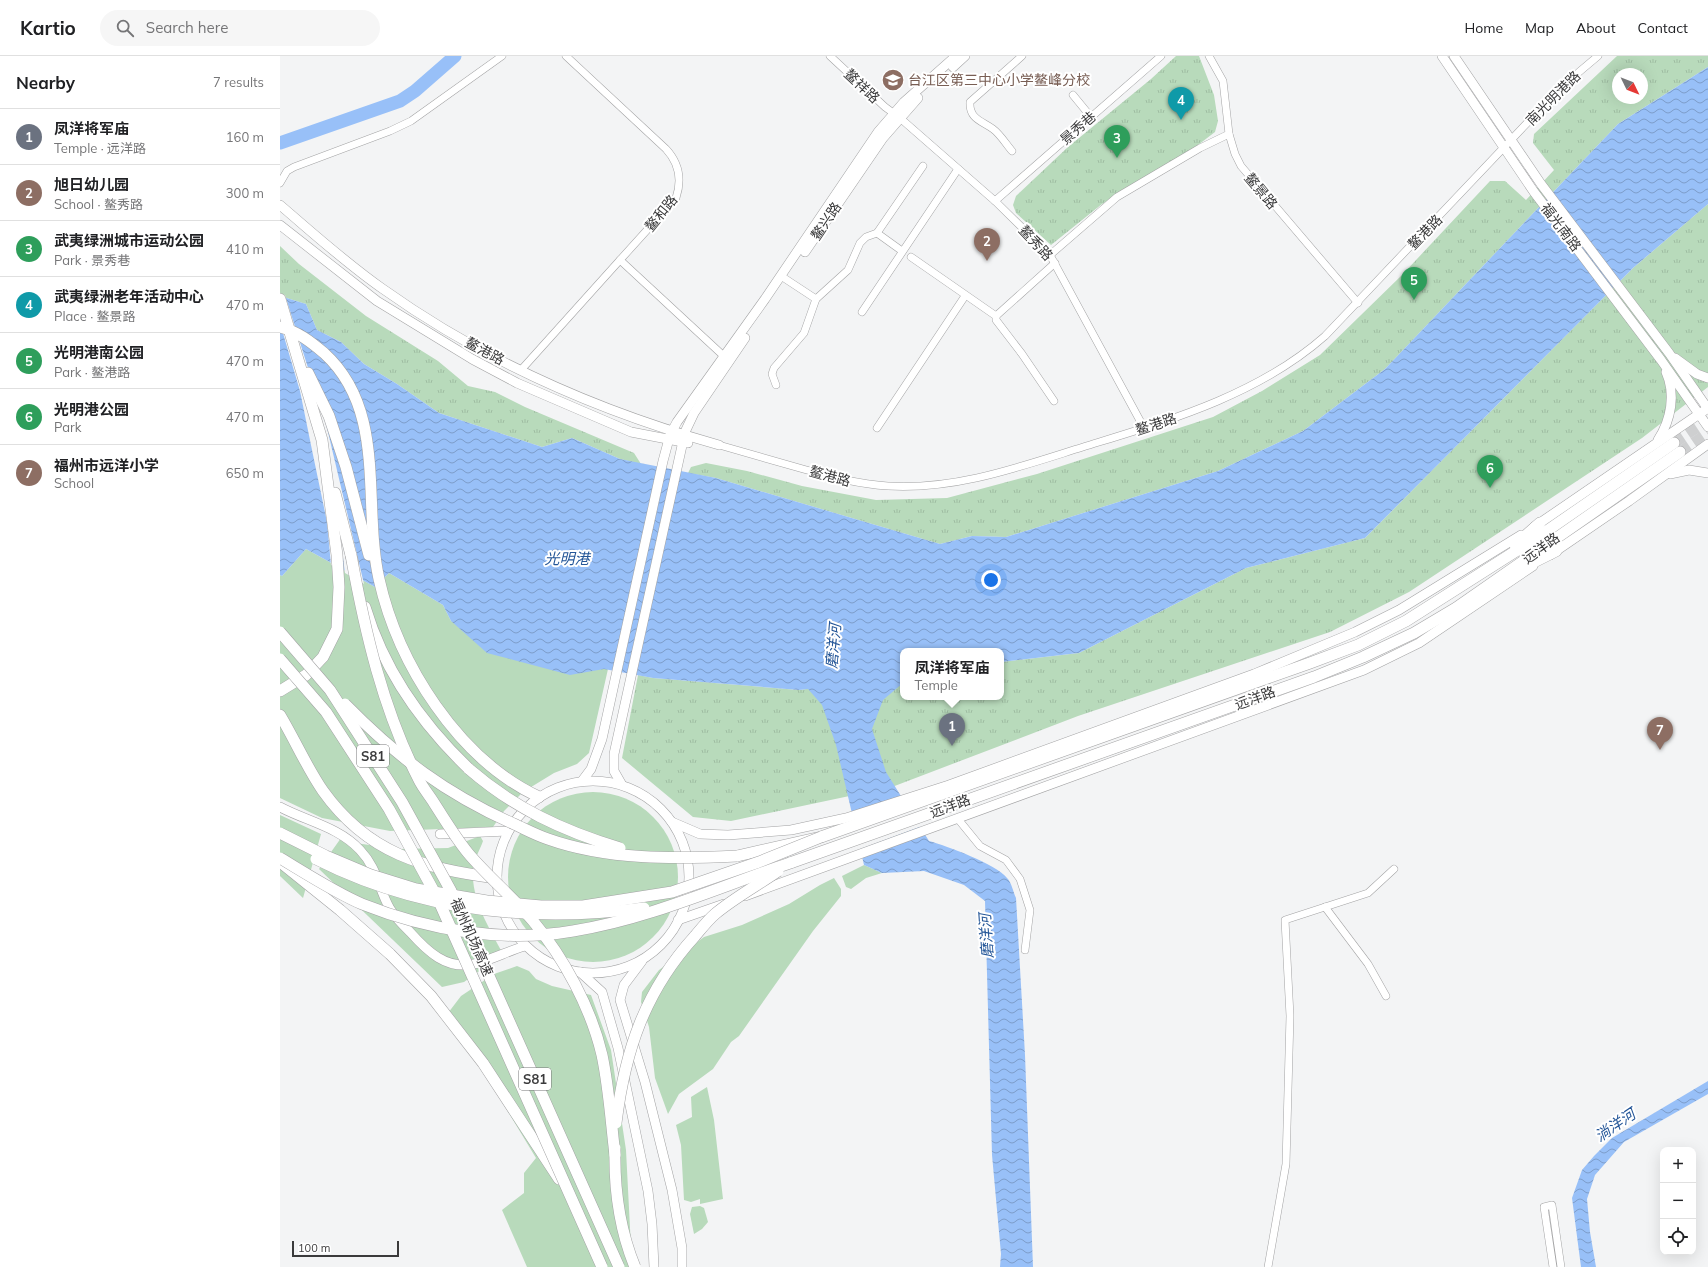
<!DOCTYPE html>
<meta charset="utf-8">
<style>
body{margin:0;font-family:Mulish,"Noto Sans SC",sans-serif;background:#f6f6f6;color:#202124}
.controls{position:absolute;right:12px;bottom:12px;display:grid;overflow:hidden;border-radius:8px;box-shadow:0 4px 16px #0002}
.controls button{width:36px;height:36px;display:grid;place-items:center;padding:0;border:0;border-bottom:1px solid #e0e0e0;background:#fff;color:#202124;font:20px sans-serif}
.compass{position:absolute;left:1332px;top:12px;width:36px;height:36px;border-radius:50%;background:#fff;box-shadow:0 4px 16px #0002;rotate:133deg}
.scale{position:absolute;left:12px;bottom:10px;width:107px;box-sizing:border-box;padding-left:4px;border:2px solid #3a3a3b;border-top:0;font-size:11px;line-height:14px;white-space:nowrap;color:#3a3a3b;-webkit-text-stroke:3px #fff;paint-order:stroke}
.you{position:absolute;left:711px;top:524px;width:14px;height:14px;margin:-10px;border:3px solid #fff;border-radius:50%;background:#1a73e8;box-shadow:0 0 0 6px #1a73e833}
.badge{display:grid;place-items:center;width:26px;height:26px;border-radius:50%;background:#297f53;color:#fff;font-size:13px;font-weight:700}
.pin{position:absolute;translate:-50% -33px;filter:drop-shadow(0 1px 2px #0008)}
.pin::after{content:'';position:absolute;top:21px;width:14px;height:12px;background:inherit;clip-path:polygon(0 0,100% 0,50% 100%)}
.popup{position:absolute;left:620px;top:592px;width:104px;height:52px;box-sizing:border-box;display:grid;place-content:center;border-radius:8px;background:#fff;filter:drop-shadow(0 1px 3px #0005);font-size:13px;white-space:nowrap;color:#757577}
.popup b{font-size:15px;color:#202124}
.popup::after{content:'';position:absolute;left:50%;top:100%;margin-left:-8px;border:8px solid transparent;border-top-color:#fff}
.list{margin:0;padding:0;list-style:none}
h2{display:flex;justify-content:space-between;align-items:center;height:52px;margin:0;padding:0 16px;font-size:17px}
h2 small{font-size:13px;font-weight:400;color:#757577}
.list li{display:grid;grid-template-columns:26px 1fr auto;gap:12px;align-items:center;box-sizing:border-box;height:56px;padding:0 16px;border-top:1px solid #e0e0e0}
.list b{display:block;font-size:15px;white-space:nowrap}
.list p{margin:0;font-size:13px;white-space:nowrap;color:#757577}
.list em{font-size:13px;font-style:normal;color:#757577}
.icon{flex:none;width:22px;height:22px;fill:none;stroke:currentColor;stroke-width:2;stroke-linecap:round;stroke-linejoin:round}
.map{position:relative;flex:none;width:1428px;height:1211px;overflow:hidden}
header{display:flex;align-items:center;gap:24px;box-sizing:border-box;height:56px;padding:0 20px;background:#fff;border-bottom:1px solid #e0e0e0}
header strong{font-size:19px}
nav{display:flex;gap:22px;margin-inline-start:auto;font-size:14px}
.search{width:280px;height:36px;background:#f6f6f6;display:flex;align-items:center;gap:10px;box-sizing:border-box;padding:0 14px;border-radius:22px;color:#757577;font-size:15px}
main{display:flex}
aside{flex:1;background:#fff}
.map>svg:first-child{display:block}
</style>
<header>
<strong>Kartio</strong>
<div class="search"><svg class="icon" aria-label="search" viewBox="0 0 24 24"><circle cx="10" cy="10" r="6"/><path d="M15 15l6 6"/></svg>Search here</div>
<nav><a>Home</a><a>Map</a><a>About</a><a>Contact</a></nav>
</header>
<main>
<aside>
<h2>Nearby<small>7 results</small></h2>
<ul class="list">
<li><span class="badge" style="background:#6b7280">1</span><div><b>凤洋将军庙</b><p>Temple · 远洋路</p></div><em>160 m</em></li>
<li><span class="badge" style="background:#8d6e63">2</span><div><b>旭日幼儿园</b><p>School · 鳌秀路</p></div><em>300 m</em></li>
<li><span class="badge" style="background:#2e9e5b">3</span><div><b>武夷绿洲城市运动公园</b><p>Park · 景秀巷</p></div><em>410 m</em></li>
<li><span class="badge" style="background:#0f9aa8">4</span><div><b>武夷绿洲老年活动中心</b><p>Place · 鳌景路</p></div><em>470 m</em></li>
<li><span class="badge" style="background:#2e9e5b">5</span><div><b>光明港南公园</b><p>Park · 鳌港路</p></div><em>470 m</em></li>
<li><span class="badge" style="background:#2e9e5b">6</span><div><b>光明港公园</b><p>Park</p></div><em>470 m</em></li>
<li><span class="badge" style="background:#8d6e63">7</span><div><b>福州市远洋小学</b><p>School</p></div><em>650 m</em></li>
</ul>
</aside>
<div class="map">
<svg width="1428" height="1211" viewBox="0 0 1428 1211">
<defs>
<pattern id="park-tufts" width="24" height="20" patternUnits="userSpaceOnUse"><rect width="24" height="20" fill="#b8dabb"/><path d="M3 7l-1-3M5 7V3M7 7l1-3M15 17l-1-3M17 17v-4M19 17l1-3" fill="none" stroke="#9fbca2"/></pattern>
<pattern id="water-waves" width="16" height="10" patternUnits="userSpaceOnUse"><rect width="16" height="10" fill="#98c0f8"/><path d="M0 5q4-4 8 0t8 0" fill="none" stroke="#7d9dca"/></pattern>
</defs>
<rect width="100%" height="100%" fill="#f3f4f5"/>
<g fill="#b8dabb">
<polygon points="26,493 95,531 109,517 163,549 171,565 328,613 309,697 297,708 274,717 243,736 224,755 213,771 110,775 42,762 0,742 0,519 2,520"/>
<circle cx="313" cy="821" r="85"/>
<polygon points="0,759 41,778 23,842 0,820"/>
<path d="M200 780 203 785C200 794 193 805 193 814 191 844 210 873 223 898L184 926 162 931 39 813 61 782 68 786 118 793 168 792Z"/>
<polygon points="584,809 602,817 586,822 571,833 566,831 562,820"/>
<polygon points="554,822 561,833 561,840 533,875 459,980 451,986 433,1013 399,1038 388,1058 375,1022 369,971 361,946 362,936 379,914 424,881 462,869 509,848 540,829"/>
<polygon points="237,910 249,915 256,923 272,930 311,939 331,994 346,1094 352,1211 247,1211 222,1154 244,1137 244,1117 256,1102 210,1026 165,961 181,940 214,918"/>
<polygon points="427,1031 434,1064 443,1143 420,1148 420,1143 411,1146 404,1144 401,1089 396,1069 412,1061 411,1041"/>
<polygon points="420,1150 424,1152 428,1166 422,1173 414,1178 410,1158 412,1151"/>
</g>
<g fill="url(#park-tufts)" fill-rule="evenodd">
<polygon points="896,0 919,0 934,39 938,65 935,76 914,92 822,148 771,189 736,157 733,149 736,140 788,91 871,23"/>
<path d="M1337 0H1428V11L1338 68 1105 313 1023 375 938 415 726 481 692 480 660 488 436 422 408 417 411 411 426 407 467 415 522 430 596 444 667 442 757 418 933 361 982 335 1040 299 1122 219 1210 125H1225L1246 144 1274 114 1253 87 1254 78ZM1338 18H1362V42H1338Z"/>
<polygon points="1428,148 1428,331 1362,382 1129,536 1050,576 798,660 612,731 451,765 413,761 342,702 358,619 373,622 519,634 623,620 623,641 721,641 721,606 799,597 966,512 1085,482 1353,212"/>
<polygon points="0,190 19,208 86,260 158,305 188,330 215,336 245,351 354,397 361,408 340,403 292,382 262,391 159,357 117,328 84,308 61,286 37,274 26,248 0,240"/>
</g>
<g fill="url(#water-waves)">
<path d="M1428 11V148L1353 212 1085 482 966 512 799 597 721 606V595H623V627L603 644 592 673 606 716 649 785C667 790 716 808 727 822 732 827 733 836 736 842L745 999 753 1211H720L721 1198 712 1099 705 845 684 829 644 815 602 817 584 809 556 689 542 649 528 633 519 634 373 622 324 613 290 619 207 597 171 565 163 549 109 517 95 531 26 493 2 520 0 519V240L26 248 37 274 61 286 84 308 117 328 159 357 262 391 292 382 340 403 436 422 660 488 692 480 726 481 938 415 1023 375 1105 313 1338 68Z"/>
<polygon points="1428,1025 1428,1038 1344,1086 1315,1119 1307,1143 1310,1176 1316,1211 1301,1211 1292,1142 1302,1114 1314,1100 1332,1082"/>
</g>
<g fill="#f3f4f5">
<polygon points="0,238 5,239 47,372 84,528 65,517 63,502 61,501 62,515 51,509 47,466 32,394 20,335 0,267"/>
<polygon points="628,747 642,770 578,794 572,767"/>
</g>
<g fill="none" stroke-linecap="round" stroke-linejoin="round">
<polyline stroke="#98c0f8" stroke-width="13" points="0,87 120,45 135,35 175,0"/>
<g stroke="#cecfd0" stroke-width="11" stroke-dasharray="11 5.5" stroke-linecap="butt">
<polyline points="1394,387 1428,364"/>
<polyline points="1400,396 1428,377"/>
</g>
<g stroke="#a3a3a4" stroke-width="8">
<g id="minor">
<path d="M286 0 386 93C399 107 402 124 396 142L340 204 448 304"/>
<polyline points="550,0 605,51 620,62 715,145 770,199 864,372"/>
<polyline points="929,0 943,25 949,78 955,98 961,110 1078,247"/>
<polyline points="793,39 811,61"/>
<path d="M732 95C726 88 720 78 713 73 702 65 689 63 690 46L742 0"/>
<polyline points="0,127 7,115 14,111 110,75 131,65 222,0"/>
<polyline points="715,145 881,0"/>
<polyline points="597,177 622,195"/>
<polyline points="770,199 837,141 920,92 949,78"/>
<polyline points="631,201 716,260 716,264 742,298 774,345"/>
<polyline points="501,220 536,243"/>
<polyline points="582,256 678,113"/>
<polyline points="716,260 775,207"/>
<polyline points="241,314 340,204"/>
<polyline points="496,329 492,318 494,312 524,277 536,243 568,214 580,187 586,181 597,177 643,110"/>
<polyline points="597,372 685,240"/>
<path d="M439 389C467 397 495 405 523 413 552 421 578 428 608 430 676 434 739 411 803 391 887 365 977 340 1045 280L1249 65 1299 16 1318 0"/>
<polyline points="678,763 700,790 726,804 740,823 750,854 745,894"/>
<polyline points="1045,851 1088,908 1106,940"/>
<polyline points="988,1211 1006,1108 1010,960 1005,864 1088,837 1114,813"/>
<polyline points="1273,1211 1264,1151 1272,1149 1281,1211"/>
</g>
</g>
<g stroke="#a3a3a4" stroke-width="10">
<g id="major">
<polyline points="1162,0 1254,136 1381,304 1428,371"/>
<polyline points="1174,0 1261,128 1389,297 1428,353"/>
<polyline points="673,11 685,0"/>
<path d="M0 149C34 178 67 208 103 233 204 305 321 356 439 389"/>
<polyline points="0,169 97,245 192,303 237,327 351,376 408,387"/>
<polyline points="525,196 603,82 638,42"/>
<polyline points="1395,302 1417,318 1428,322"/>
<path d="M1378 384C1391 364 1396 338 1386 316"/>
<polyline points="1390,418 1409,414 1428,417"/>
<polyline points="1254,471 1428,352"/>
<polyline points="1270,499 1349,445 1428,388"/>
<polyline points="302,725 311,713 322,683 383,405 390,379 397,366 485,243 598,76 624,46 676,0"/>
<circle cx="313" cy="821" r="96"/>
<polyline points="342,729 334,715 334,698 405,376 414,357 465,282"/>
<path d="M0 751C26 765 59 771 80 794 98 813 98 832 110 853 115 861 123 869 130 876 147 895 166 914 194 908 211 904 228 895 245 890"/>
<polyline points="392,766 420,778 448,779 511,774 566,762 669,729 974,618 1075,576 1119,554 1241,479"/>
<polyline points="160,778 228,775"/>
<polyline points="465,840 1084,614 1139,587 1253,510"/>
<polyline points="398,864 444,848"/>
<polyline points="362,905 344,929 340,944 365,1026 392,1134 402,1192 402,1211"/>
<polyline points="300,916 322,936 338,992 368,1135 372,1168 374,1211"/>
</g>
</g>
<g stroke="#a3a3a4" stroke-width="12">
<g id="highway">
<polyline points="0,243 42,384 57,499 59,531 57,573 43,601 26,619 0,635"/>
<path d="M0 271C17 275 31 286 44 297 108 355 82 448 99 523 118 608 178 703 259 741"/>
<polyline points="28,317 49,360 66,411 89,499"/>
<polyline points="55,437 73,507"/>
<polyline points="1235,489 1260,467"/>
<polyline points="1242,512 1276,495"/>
<path d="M85 551C104 615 142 668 189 713"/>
<path d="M0 659C15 684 27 712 43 735 88 798 143 812 216 822"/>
<polyline points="457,800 541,781 1030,607 1078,589 1126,565 1258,481 1394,387"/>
<polyline points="510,807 1034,621 1083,601 1134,577 1176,552 1400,396"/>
<polyline points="4,809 60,854 110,898 151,940 203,1007 279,1123"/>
</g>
</g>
<use href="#minor" stroke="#fff" stroke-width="7"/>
<use href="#major" stroke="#fff" stroke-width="9"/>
<use href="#highway" stroke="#fff" stroke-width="11"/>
<g stroke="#a3a3a4" stroke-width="12" stroke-linecap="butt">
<g id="highway-bridge">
<path d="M71 499C85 576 103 654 139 724 143 732 149 739 154 747 165 764 175 781 188 797 208 821 233 841 253 865 284 902 311 952 322 999 329 1032 331 1066 335 1099"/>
<polyline points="0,576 50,634 122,746 171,835 339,1211"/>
<polyline points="0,603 46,656 109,753 157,841 322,1211"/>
<path d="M65 648C117 701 166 738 234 768 245 773 256 779 268 783 327 804 395 803 457 800"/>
<path d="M189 713C234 752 283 775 340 792"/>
<polyline points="0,777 46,800 91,819 136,833 207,845 261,850 303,850 392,836 479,806 541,781"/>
<path d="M0 802C25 817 56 837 82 848 147 874 224 887 293 875 368 863 439 831 510 807"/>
<path d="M36 803C139 855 250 867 364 852"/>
<path d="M336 1067C345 994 365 935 415 880 421 873 428 864 435 858 454 842 478 829 498 815"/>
<path d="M335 1092C334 1133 339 1172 355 1211"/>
</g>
</g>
<use href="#highway-bridge" stroke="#fff" stroke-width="11"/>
</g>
<defs>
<g id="school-disc" transform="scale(1.15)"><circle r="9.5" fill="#8d6e63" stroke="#fff"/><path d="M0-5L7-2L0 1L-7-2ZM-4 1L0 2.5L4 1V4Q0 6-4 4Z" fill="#fff"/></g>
</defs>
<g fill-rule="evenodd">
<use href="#school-disc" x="613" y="24"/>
</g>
<g text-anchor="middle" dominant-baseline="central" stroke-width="4" stroke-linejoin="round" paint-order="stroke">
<g fill="#fff" stroke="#757576" stroke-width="1">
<rect x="77" y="689" width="32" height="22" rx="3"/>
<rect x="239" y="1012" width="32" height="22" rx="3"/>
</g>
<g font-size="13" font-weight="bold" fill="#3a3a3b">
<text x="93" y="700">S81</text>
<text x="255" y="1023">S81</text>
</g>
<g font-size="14" fill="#785e54" stroke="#fff" text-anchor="start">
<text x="628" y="24">台江区第三中心小学鳌峰分校</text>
</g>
<g font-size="14" fill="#3a3a3b" stroke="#fff">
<text transform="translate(582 30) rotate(43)">鳌祥路</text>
<text transform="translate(1273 42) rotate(-45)">南光明港路</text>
<text transform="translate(798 72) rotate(-41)">景秀巷</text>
<text transform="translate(981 135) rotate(50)">鳌景路</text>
<text transform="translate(381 157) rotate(-51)">鳌和路</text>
<text transform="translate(546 165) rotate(-56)">鳌兴路</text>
<text transform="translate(1281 171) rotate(53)">福光南路</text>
<text transform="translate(1145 176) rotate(-46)">鳌港路</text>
<text transform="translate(756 187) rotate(47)">鳌秀路</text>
<text transform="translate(205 295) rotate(28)">鳌港路</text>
<text transform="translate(876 368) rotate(-18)">鳌港路</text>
<text transform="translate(550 420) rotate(15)">鳌港路</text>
<text transform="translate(1261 492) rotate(-36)">远洋路</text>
<text transform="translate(975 642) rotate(-20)">远洋路</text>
<text transform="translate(670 750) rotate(-20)">远洋路</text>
<text transform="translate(192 881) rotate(66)">福州机场高速</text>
</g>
<g font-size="15" font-style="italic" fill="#245698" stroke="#fff">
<text x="287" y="502">光明港</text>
<text transform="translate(553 590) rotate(-85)">磨洋河</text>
<text transform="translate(706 880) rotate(-94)">磨洋河</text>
<text transform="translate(1335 1069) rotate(-34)">淌洋河</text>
</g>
</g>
</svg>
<div class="controls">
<button>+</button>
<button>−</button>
<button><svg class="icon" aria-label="locate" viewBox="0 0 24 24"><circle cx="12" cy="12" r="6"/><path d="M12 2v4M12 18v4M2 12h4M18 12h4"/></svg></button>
</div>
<svg class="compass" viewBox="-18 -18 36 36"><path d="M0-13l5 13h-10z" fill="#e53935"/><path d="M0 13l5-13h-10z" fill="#757577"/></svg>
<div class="scale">100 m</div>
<div class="you"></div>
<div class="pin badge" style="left:672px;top:690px;background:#6b7280">1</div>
<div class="popup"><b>凤洋将军庙</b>Temple</div>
<div class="pin badge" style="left:707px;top:205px;background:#8d6e63">2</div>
<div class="pin badge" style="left:837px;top:102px;background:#2e9e5b">3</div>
<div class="pin badge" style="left:901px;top:64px;background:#0f9aa8">4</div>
<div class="pin badge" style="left:1134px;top:244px;background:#2e9e5b">5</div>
<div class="pin badge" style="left:1210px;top:432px;background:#2e9e5b">6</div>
<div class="pin badge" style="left:1380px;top:694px;background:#8d6e63">7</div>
</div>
</main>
